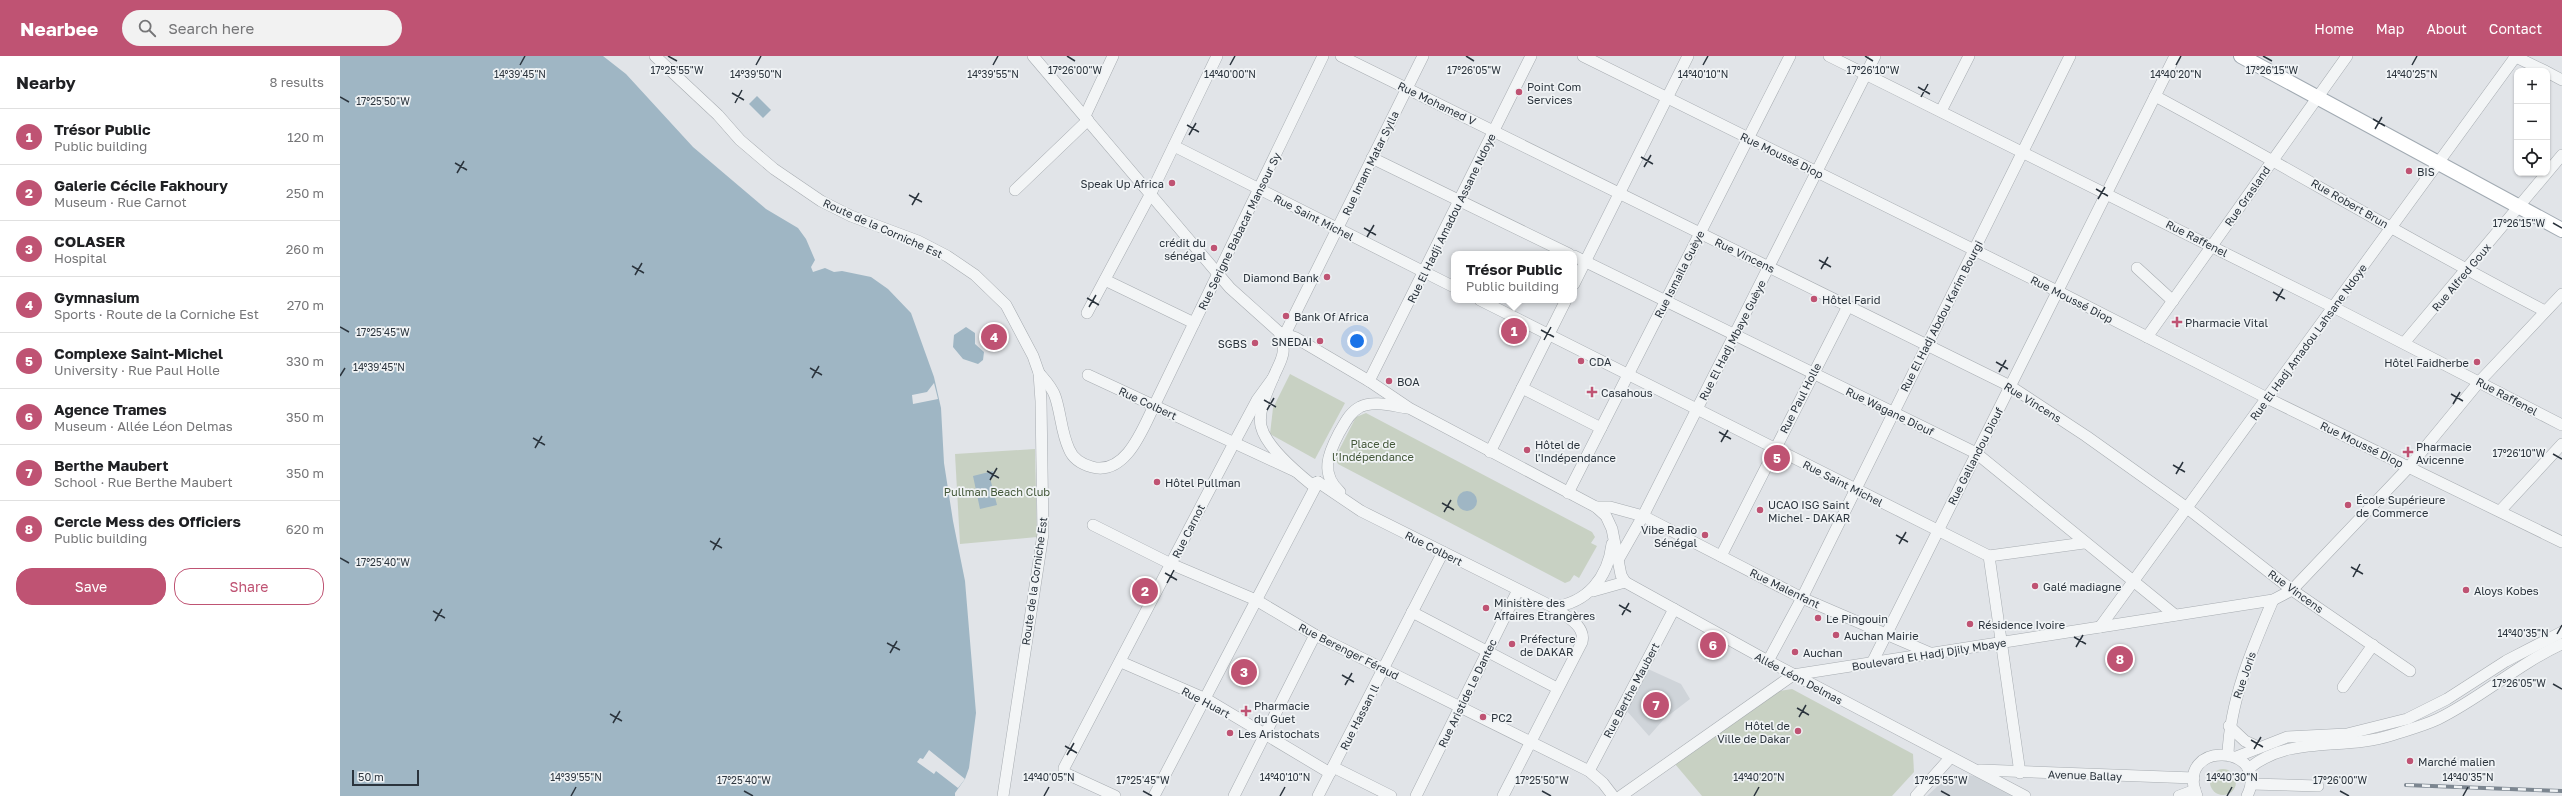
<!DOCTYPE html>
<meta charset="utf-8">
<style>
body{margin:0;font-family:"Golos Text",sans-serif;background:#f2f2f2;color:#202124}
.controls{position:absolute;right:12px;top:12px;display:grid;overflow:hidden;border-radius:8px;box-shadow:0 1px 3px #0004}
.controls button{width:36px;height:36px;display:grid;place-items:center;padding:0;border:0;border-bottom:1px solid #e0e0e0;background:#fff;color:#202124;font:20px sans-serif}
.scale{position:absolute;left:12px;bottom:10px;width:67px;box-sizing:border-box;padding-left:4px;border:2px solid #2b343d;border-top:0;font-size:11px;line-height:14px;white-space:nowrap;color:#2b343d;-webkit-text-stroke:3px #f0f3f5;paint-order:stroke}
.you{position:absolute;left:1017px;top:285px;width:14px;height:14px;margin:-10px;border:3px solid #fff;border-radius:50%;background:#1a73e8;box-shadow:0 0 0 6px #1a73e833}
.badge{display:grid;place-items:center;width:26px;height:26px;border-radius:50%;background:#bf5373;color:#fff;font-size:13px;font-weight:700}
.pin{position:absolute;translate:-50% -50%;border:2px solid #fff;box-shadow:0 1px 4px #0006}
.popup{position:absolute;left:1111px;top:195px;width:126px;height:52px;box-sizing:border-box;display:grid;place-content:center;border-radius:8px;background:#fff;filter:drop-shadow(0 1px 3px #0005);font-size:13px;white-space:nowrap;color:#757577}
.popup b{font-size:15px;color:#202124}
.popup::after{content:'';position:absolute;left:50%;top:100%;margin-left:-8px;border:8px solid transparent;border-top-color:#fff}
.list{margin:0;padding:0;list-style:none}
h2{display:flex;justify-content:space-between;align-items:center;height:52px;margin:0;padding:0 16px;font-size:17px}
h2 small{font-size:13px;font-weight:400;color:#757577}
.list li{display:grid;grid-template-columns:26px 1fr auto;gap:12px;align-items:center;box-sizing:border-box;height:56px;padding:0 16px;border-top:1px solid #e0e0e0}
.list b{display:block;font-size:15px;white-space:nowrap}
.list p{margin:0;font-size:13px;white-space:nowrap;color:#757577}
.list em{font-size:13px;font-style:normal;color:#757577}
.actions{display:flex;gap:8px;padding:12px 16px}
.actions a{flex:1;padding:9px 0;border:1px solid #bf5373;border-radius:16px;text-align:center;font-size:14px;color:#bf5373}
.actions .main{background:#bf5373;color:#fff}
.icon{flex:none;width:22px;height:22px;fill:none;stroke:currentColor;stroke-width:2;stroke-linecap:round;stroke-linejoin:round}
.map{position:relative;flex:none;width:2222px;height:740px;overflow:hidden}
header{display:flex;align-items:center;gap:24px;box-sizing:border-box;height:56px;padding:0 20px;background:#bf5373;color:#fff}
header strong{font-size:19px}
nav{display:flex;gap:22px;margin-inline-start:auto;font-size:14px}
.search{width:280px;height:36px;background:#f2f2f2;display:flex;align-items:center;gap:10px;box-sizing:border-box;padding:0 14px;border-radius:22px;color:#757577;font-size:15px}
main{display:flex}
aside{flex:1;background:#fff}
.map>svg:first-child{display:block}
</style>
<header>
<strong>Nearbee</strong>
<div class="search"><svg class="icon" aria-label="search" viewBox="0 0 24 24"><circle cx="10" cy="10" r="6"/><path d="M15 15l6 6"/></svg>Search here</div>
<nav><a>Home</a><a>Map</a><a>About</a><a>Contact</a></nav>
</header>
<main>
<aside>
<h2>Nearby<small>8 results</small></h2>
<ul class="list">
<li><span class="badge">1</span><div><b>Trésor Public</b><p>Public building</p></div><em>120 m</em></li>
<li><span class="badge">2</span><div><b>Galerie Cécile Fakhoury</b><p>Museum · Rue Carnot</p></div><em>250 m</em></li>
<li><span class="badge">3</span><div><b>COLASER</b><p>Hospital</p></div><em>260 m</em></li>
<li><span class="badge">4</span><div><b>Gymnasium</b><p>Sports · Route de la Corniche Est</p></div><em>270 m</em></li>
<li><span class="badge">5</span><div><b>Complexe Saint-Michel</b><p>University · Rue Paul Holle</p></div><em>330 m</em></li>
<li><span class="badge">6</span><div><b>Agence Trames</b><p>Museum · Allée Léon Delmas</p></div><em>350 m</em></li>
<li><span class="badge">7</span><div><b>Berthe Maubert</b><p>School · Rue Berthe Maubert</p></div><em>350 m</em></li>
<li><span class="badge">8</span><div><b>Cercle Mess des Officiers</b><p>Public building</p></div><em>620 m</em></li>
</ul>
<div class="actions"><a class="main">Save</a><a>Share</a></div>
</aside>
<div class="map">
<svg width="2222" height="740" viewBox="0 0 2222 740">
<rect width="100%" height="100%" fill="#e1e4e8"/>
<g fill="#cfd4d9">
<polygon points="1308,613 1341,628 1350,643 1324,663 1309,680 1286,654"/>
<polygon points="1629,719 1638,721 1673,740 1587,740 1600,728"/>
</g>
<g fill="#c8d1c3">
<polygon points="950,318 1005,347 975,403 930,378 933,352"/>
<polygon points="1026,357 1252,476 1255,481 1251,487 1257,490 1239,522 1234,519 1230,525 1225,527 998,408 995,402 1016,361"/>
<polygon points="695,393 697,481 620,488 615,398"/>
<polygon points="1452,633 1573,698 1574,716 1552,740 1362,740 1335,708 1434,636"/>
<circle cx="1883" cy="726" r="13"/>
</g>
<g fill="#9fb6c4">
<polygon points="0,0 263,0 286,18 353,91 426,153 458,172 466,183 475,204 471,211 473,216 485,212 494,216 502,215 531,221 548,233 571,257 594,321 601,352 604,407 613,465 625,525 636,657 629,712 625,723 615,737 615,740 0,740"/>
<polygon points="417,40 431,54 423,62 409,48"/>
<polygon points="626,271 635,277 635,288 644,296 643,304 638,308 623,303 613,291 614,279"/>
<polygon points="653,415 654,421 650,422 657,449 640,453 633,420"/>
<circle cx="1127" cy="445" r="10"/>
</g>
<g fill="#e1e4e8">
<polygon points="594,327 598,343 573,348 572,339 587,336"/>
<polygon points="589,694 625,723 618,732 596,715 594,718 577,706 580,702 583,703"/>
</g>
<g fill="none" stroke-linecap="round" stroke-linejoin="round">
<g stroke="#a7acb1" stroke-width="12">
<g id="minor">
<polyline points="315,0 378,59 400,84 434,113 481,145 511,160 578,185 607,200 635,219 666,249 693,300 699,317 701,345 703,478 663,740"/>
<polyline points="693,0 890,232 939,276 956,282 1029,325 1069,352 1256,451 1266,460 1272,473 1281,519 1285,526"/>
<polyline points="1001,0 1670,330 1746,380 1847,452 1952,534 2070,615"/>
<polyline points="1243,0 1717,235 1927,342 2222,486"/>
<polyline points="1489,0 1993,251 2222,369"/>
<polyline points="2174,0 2205,15"/>
<polyline points="2207,16 2222,24"/>
<path d="M1815 40C1946 110 2073 187 2205 255"/>
<polyline points="1601,55 1629,0"/>
<polyline points="745,60 773,0"/>
<polyline points="834,90 1114,231"/>
<polyline points="1032,102 1229,198"/>
<polyline points="675,134 748,64"/>
<polyline points="1234,200 1636,397 1835,559"/>
<polyline points="1797,212 1833,245"/>
<polyline points="765,224 854,267"/>
<polyline points="1234,228 1348,0"/>
<polyline points="1140,244 1649,500"/>
<polyline points="747,257 811,137 877,0"/>
<path d="M939 276C948 298 941 303 933 322 927 336 918 355 921 370 926 391 955 415 971 428L978 426"/>
<polyline points="945,278 1083,0"/>
<polyline points="1807,281 2007,0"/>
<polyline points="2064,287 2222,99"/>
<path d="M699 317C705 324 712 331 715 340 721 357 721 376 729 393 733 403 741 408 752 411 786 420 803 372 814 350L983 0"/>
<polyline points="748,319 955,415"/>
<polyline points="1029,325 1191,0"/>
<polyline points="1182,332 1261,372"/>
<polyline points="1150,396 1226,244"/>
<path d="M978 426 1021 455 1213 551C1225 560 1246 569 1242 586L1163 740"/>
<path d="M1000 436C980 418 988 398 999 377 1005 367 1010 356 1020 351 1033 344 1053 350 1067 352"/>
<polyline points="1228,437 1450,0"/>
<polyline points="1256,451 1270,451 1303,460 1462,542 1590,597"/>
<polyline points="2160,455 2222,388"/>
<polyline points="753,469 831,508 916,544 975,579 1249,715 1263,727 1273,740"/>
<polyline points="1381,500 1508,250"/>
<polyline points="1649,500 1680,717"/>
<polyline points="1649,500 1744,487"/>
<polyline points="1278,504 1303,460 1535,0"/>
<polyline points="1285,526 1428,605 1685,740"/>
<polyline points="1253,535 1285,526"/>
<path d="M1213 551C1247 547 1268 522 1272 488"/>
<polyline points="1072,556 1217,632"/>
<polyline points="1760,571 2176,0"/>
<polyline points="1428,605 1462,542 1730,0"/>
<polyline points="781,606 866,643 990,717"/>
<polyline points="1532,607 1835,0"/>
<polyline points="2003,631 2033,589"/>
<polyline points="1889,670 1905,685 1918,691"/>
<path d="M1888 698C1890 644 1912 593 1933 544"/>
<polyline points="1896,701 1947,681 2007,678 2067,663 2107,643 2166,605 2222,576"/>
<polyline points="993,711 1051,740"/>
<path d="M1908 713C1950 678 2003 695 2052 679 2067 674 2083 670 2098 663 2141 642 2178 608 2222 588"/>
<polyline points="1641,714 1854,722"/>
<polyline points="1249,715 1334,553"/>
<polyline points="1911,728 1978,730"/>
<polyline points="775,740 727,718 724,716 724,712 894,387 917,344 933,322"/>
<polyline points="814,740 978,426"/>
<polyline points="894,740 975,579"/>
<polyline points="978,740 1103,496"/>
<polyline points="1076,740 1178,534"/>
<polyline points="1281,740 1453,619 1933,544 1952,534 2069,411 2139,326 2222,238"/>
<polyline points="1576,740 1610,702"/>
<polyline points="1839,740 1855,734"/>
<path d="M1857 740C1833 683 1933 688 1907 740"/>
</g>
</g>
<g stroke="#a1aab2" stroke-width="16">
<polyline id="major" points="1901,0 2222,174"/>
</g>
<use href="#minor" stroke="#f3f5f6" stroke-width="11"/>
<use href="#major" stroke="#fff" stroke-width="14"/>
<g stroke="#7c8690" stroke-width="4">
<polyline id="rail" points="2066,729 2222,735"/>
</g>
<use href="#rail" stroke="#f0f3f5" stroke-width="2.5" stroke-dasharray="8" stroke-linecap="butt"/>
</g>
<path fill="none" stroke="#2b343d" stroke-width="1.5" d="M328 0 337 5M727 0 735 5M1126 0 1134 5M1525 0 1533 5M1923 0 1932 5M180 9 185 0M416 9 421 0M653 9 658 0M890 9 895 0M1363 9 1368 0M1836 9 1841 0M2072 9 2077 0M1578 31 1590 38M392 37 404 44M0 41 9 46M1581 41 1588 28M395 47 402 34M2033 63 2045 70M847 69 859 76M2035 73 2042 61M849 79 856 67M1301 101 1313 108M115 107 127 114M1304 111 1311 99M117 117 124 105M1756 133 1768 140M569 139 582 146M1758 143 1765 131M572 149 579 137M2213 167 2222 172M1024 172 1036 179M1027 181 1034 169M1479 204 1491 211M292 210 304 217M1481 213 1488 201M295 219 302 207M1933 236 1945 243M747 242 759 249M1936 245 1943 233M749 251 756 239M0 271 9 276M1201 274 1214 281M1204 284 1211 271M1656 306 1668 313M470 312 482 319M1659 316 1666 304M0 320 5 312M472 322 479 310M2111 338 2123 345M924 344 936 351M2113 348 2120 336M927 354 934 342M1379 376 1391 383M193 382 205 389M1381 386 1388 374M195 392 202 380M2213 398 2222 403M1833 409 1845 416M647 415 659 422M1836 418 1843 406M650 424 657 412M1102 447 1114 454M1104 456 1111 444M1556 479 1568 486M370 485 382 492M1559 488 1566 476M373 494 380 482M0 502 9 507M2011 511 2023 518M825 517 837 524M2013 521 2020 508M827 527 834 514M1279 549 1291 556M93 555 105 562M1282 559 1289 547M95 565 102 553M2217 578 2222 569M1734 581 1746 588M547 587 560 594M1736 591 1743 579M550 597 557 585M1002 619 1014 626M2213 628 2222 633M1005 629 1012 617M1457 652 1469 659M270 658 282 665M1459 661 1466 649M273 667 280 655M1911 684 1923 691M725 690 737 697M1914 693 1921 681M727 699 734 687M404 735 413 740M803 735 812 740M1202 735 1211 740M1601 735 1610 740M2000 735 2009 740M231 740 236 731M704 740 709 731M940 740 945 731M1414 740 1419 731M1887 740 1892 731M2123 740 2128 731"/>
<g fill="#bf5373" stroke="#f0f3f5" stroke-width="1.5">
<circle cx="1179" cy="36" r="4"/>
<circle cx="2069" cy="115" r="4"/>
<circle cx="832" cy="127" r="4"/>
<circle cx="874" cy="192" r="4"/>
<circle cx="987" cy="221" r="4"/>
<circle cx="1474" cy="243" r="4"/>
<circle cx="946" cy="260" r="4"/>
<path d="M1835 260h4v4h4v4h-4v4h-4v-4h-4v-4h4z"/>
<circle cx="980" cy="285" r="4"/>
<circle cx="915" cy="287" r="4"/>
<circle cx="1241" cy="305" r="4"/>
<circle cx="2137" cy="306" r="4"/>
<circle cx="1049" cy="325" r="4"/>
<path d="M1250 330h4v4h4v4h-4v4h-4v-4h-4v-4h4z"/>
<circle cx="1187" cy="394" r="4"/>
<path d="M2066 390h4v4h4v4h-4v4h-4v-4h-4v-4h4z"/>
<circle cx="817" cy="426" r="4"/>
<circle cx="2008" cy="449" r="4"/>
<circle cx="1420" cy="454" r="4"/>
<circle cx="1365" cy="479" r="4"/>
<circle cx="1695" cy="530" r="4"/>
<circle cx="2126" cy="534" r="4"/>
<circle cx="1146" cy="552" r="4"/>
<circle cx="1478" cy="562" r="4"/>
<circle cx="1630" cy="568" r="4"/>
<circle cx="1496" cy="579" r="4"/>
<circle cx="1172" cy="588" r="4"/>
<circle cx="1455" cy="596" r="4"/>
<path d="M904 649h4v4h4v4h-4v4h-4v-4h-4v-4h4z"/>
<circle cx="1143" cy="661" r="4"/>
<circle cx="1458" cy="675" r="4"/>
<circle cx="890" cy="677" r="4"/>
<circle cx="2070" cy="705" r="4"/>
</g>
<g text-anchor="middle" dominant-baseline="central" stroke-width="3.5" stroke-linejoin="round" paint-order="stroke">
<g font-size="11" fill="#2b343d" stroke="#f0f3f5" text-anchor="start">
<text x="1187" y="30">Point Com<tspan x="1187" dy="13">Services</tspan></text>
<text x="2077" y="115">BIS</text>
<text x="824" y="127" text-anchor="end">Speak Up Africa</text>
<text x="866" y="186" text-anchor="end">crédit du<tspan x="866" dy="13">sénégal</tspan></text>
<text x="979" y="221" text-anchor="end">Diamond Bank</text>
<text x="1482" y="243">Hôtel Farid</text>
<text x="954" y="260">Bank Of Africa</text>
<text x="1845" y="266">Pharmacie Vital</text>
<text x="972" y="285" text-anchor="end">SNEDAI</text>
<text x="907" y="287" text-anchor="end">SGBS</text>
<text x="1249" y="305">CDA</text>
<text x="2129" y="306" text-anchor="end">Hôtel Faidherbe</text>
<text x="1057" y="325">BOA</text>
<text x="1261" y="336">Casahous</text>
<text x="1195" y="388">Hôtel de<tspan x="1195" dy="13">l'Indépendance</tspan></text>
<text x="2076" y="390">Pharmacie<tspan x="2076" dy="13">Avicenne</tspan></text>
<text x="825" y="426">Hôtel Pullman</text>
<text x="2016" y="443">École Supérieure<tspan x="2016" dy="13">de Commerce</tspan></text>
<text x="1428" y="448">UCAO ISG Saint<tspan x="1428" dy="13">Michel - DAKAR</tspan></text>
<text x="1357" y="473" text-anchor="end">Vibe Radio<tspan x="1357" dy="13">Sénégal</tspan></text>
<text x="1703" y="530">Galé madiagne</text>
<text x="2134" y="534">Aloys Kobes</text>
<text x="1154" y="546">Ministère des<tspan x="1154" dy="13">Affaires Etrangères</tspan></text>
<text x="1486" y="562">Le Pingouin</text>
<text x="1638" y="568">Résidence Ivoire</text>
<text x="1504" y="579">Auchan Mairie</text>
<text x="1180" y="582">Préfecture<tspan x="1180" dy="13">de DAKAR</tspan></text>
<text x="1463" y="596">Auchan</text>
<text x="914" y="649">Pharmacie<tspan x="914" dy="13">du Guet</tspan></text>
<text x="1151" y="661">PC2</text>
<text x="1450" y="669" text-anchor="end">Hôtel de<tspan x="1450" dy="13">Ville de Dakar</tspan></text>
<text x="898" y="677">Les Aristochats</text>
<text x="2078" y="705">Marché malien</text>
</g>
<g font-size="11" fill="#2b343d" stroke="#f0f3f5">
<text transform="translate(1097 47) rotate(26)">Rue Mohamed V</text>
<text transform="translate(1442 99) rotate(26)">Rue Moussé Diop</text>
<text transform="translate(1030 107) rotate(-64)">Rue Imam Matar Sylla</text>
<text transform="translate(1907 140) rotate(-55)">Rue Grasland</text>
<text transform="translate(2010 147) rotate(30)">Rue Robert Brun</text>
<text transform="translate(974 161) rotate(27)">Rue Saint Michel</text>
<text transform="translate(1111 162) rotate(-64)">Rue El Hadji Amadou Assane Ndoye</text>
<text transform="translate(543 172) rotate(24)">Route de la Corniche Est</text>
<text transform="translate(899 175) rotate(-64)">Rue Serigne Babacar Mansour Sy</text>
<text transform="translate(1857 182) rotate(27)">Rue Raffenel</text>
<text transform="translate(1405 199) rotate(26)">Rue Vincens</text>
<text transform="translate(1339 218) rotate(-63)">Rue Ismaila Guèye</text>
<text transform="translate(2121 221) rotate(-50)">Rue Alfred Goux</text>
<text transform="translate(1732 243) rotate(27)">Rue Moussé Diop</text>
<text transform="translate(1601 260) rotate(-63)">Rue El Hadj Abdou Karim Bourgi</text>
<text transform="translate(1392 284) rotate(-63)">Rue El Hadj Mbaye Guèye</text>
<text transform="translate(1968 286) rotate(-54)">Rue El Hadj Amadou Lahsane Ndoye</text>
<text transform="translate(2167 340) rotate(28)">Rue Raffenel</text>
<text transform="translate(1460 342) rotate(-63)">Rue Paul Holle</text>
<text transform="translate(1693 346) rotate(32)">Rue Vincens</text>
<text transform="translate(808 347) rotate(25)">Rue Colbert</text>
<text transform="translate(1550 355) rotate(26)">Rue Wagane Diouf</text>
<text transform="translate(2022 388) rotate(26)">Rue Moussé Diop</text>
<text transform="translate(1635 400) rotate(-63)">Rue Gallandou Diouf</text>
<text transform="translate(1503 427) rotate(27)">Rue Saint Michel</text>
<text transform="translate(848 475) rotate(-63)">Rue Carnot</text>
<text transform="translate(1094 492) rotate(27)">Rue Colbert</text>
<text transform="translate(694 525) rotate(-82)">Route de la Corniche Est</text>
<text transform="translate(1445 532) rotate(26)">Rue Malenfant</text>
<text transform="translate(1956 535) rotate(36)">Rue Vincens</text>
<text transform="translate(1009 595) rotate(27)">Rue Berenger Féraud</text>
<text transform="translate(1589 598) rotate(-9)">Boulevard El Hadj Djily Mbaye</text>
<text transform="translate(1904 619) rotate(-71)">Rue Joris</text>
<text transform="translate(1459 622) rotate(28)">Allée Léon Delmas</text>
<text transform="translate(1291 634) rotate(-62)">Rue Berthe Maubert</text>
<text transform="translate(1127 637) rotate(-64)">Rue Aristide Le Dantec</text>
<text transform="translate(866 646) rotate(28)">Rue Huart</text>
<text transform="translate(1019 661) rotate(-63)">Rue Hassan ll</text>
<text transform="translate(1745 719) rotate(2)">Avenue Ballay</text>
</g>
<g font-size="11" fill="#44583a" stroke="#f0f3f5">
<text x="1033" y="387">Place de<tspan x="1033" dy="13">l’Indépendance</tspan></text>
<text x="657" y="435">Pullman Beach Club</text>
</g>
</g>
<g font-size="10" text-anchor="middle" fill="#2b343d" stroke="#f0f3f5" stroke-width="3.5" stroke-linejoin="round" paint-order="stroke">
<text x="1134" y="18">17°26'05"W</text>
<text x="1932" y="18">17°26'15"W</text>
<text x="735" y="18">17°26'00"W</text>
<text x="1533" y="18">17°26'10"W</text>
<text x="337" y="18">17°25'55"W</text>
<text x="653" y="22">14°39'55"N</text>
<text x="1836" y="22">14°40'20"N</text>
<text x="2072" y="22">14°40'25"N</text>
<text x="180" y="22">14°39'45"N</text>
<text x="416" y="22">14°39'50"N</text>
<text x="890" y="22">14°40'00"N</text>
<text x="1363" y="22">14°40'10"N</text>
<text x="43" y="49">17°25'50"W</text>
<text x="2179" y="171">17°26'15"W</text>
<text x="43" y="280">17°25'45"W</text>
<text x="39" y="315">14°39'45"N</text>
<text x="2179" y="401">17°26'10"W</text>
<text x="43" y="510">17°25'40"W</text>
<text x="2183" y="581">14°40'35"N</text>
<text x="2179" y="631">17°26'05"W</text>
<text x="236" y="725">14°39'55"N</text>
<text x="709" y="725">14°40'05"N</text>
<text x="945" y="725">14°40'10"N</text>
<text x="1419" y="725">14°40'20"N</text>
<text x="1892" y="725">14°40'30"N</text>
<text x="2128" y="725">14°40'35"N</text>
<text x="404" y="728">17°25'40"W</text>
<text x="803" y="728">17°25'45"W</text>
<text x="1202" y="728">17°25'50"W</text>
<text x="1601" y="728">17°25'55"W</text>
<text x="2000" y="728">17°26'00"W</text>
</g>
</svg>
<div class="controls">
<button>+</button>
<button>−</button>
<button><svg class="icon" aria-label="locate" viewBox="0 0 24 24"><circle cx="12" cy="12" r="6"/><path d="M12 2v4M12 18v4M2 12h4M18 12h4"/></svg></button>
</div>
<div class="scale">50 m</div>
<div class="you"></div>
<div class="pin badge" style="left:1174px;top:275px">1</div>
<div class="popup"><b>Trésor Public</b>Public building</div>
<div class="pin badge" style="left:805px;top:535px">2</div>
<div class="pin badge" style="left:904px;top:616px">3</div>
<div class="pin badge" style="left:654px;top:281px">4</div>
<div class="pin badge" style="left:1437px;top:402px">5</div>
<div class="pin badge" style="left:1373px;top:589px">6</div>
<div class="pin badge" style="left:1316px;top:649px">7</div>
<div class="pin badge" style="left:1780px;top:603px">8</div>
</div>
</main>
